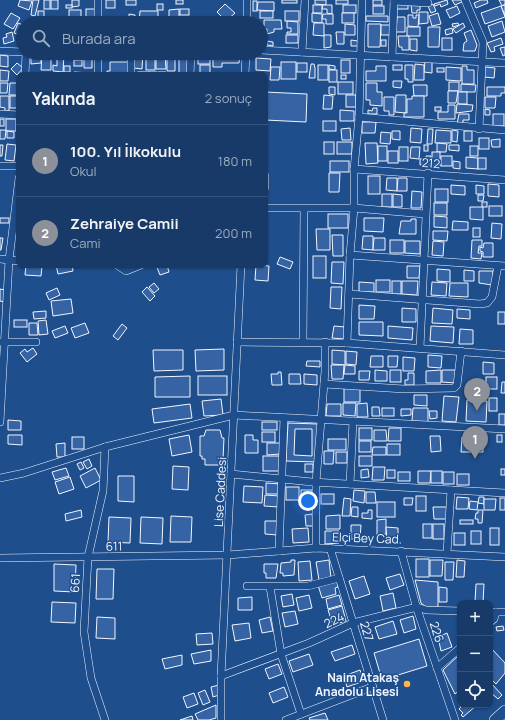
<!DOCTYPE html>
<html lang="tr">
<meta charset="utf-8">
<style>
body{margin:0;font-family:Manrope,sans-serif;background:#244571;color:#f1f3f6}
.controls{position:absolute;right:12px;bottom:12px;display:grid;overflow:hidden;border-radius:8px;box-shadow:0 1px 3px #0004}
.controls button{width:36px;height:36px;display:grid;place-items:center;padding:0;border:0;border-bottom:1px solid #36547d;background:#173a69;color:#f1f3f6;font:20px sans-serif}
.you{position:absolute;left:308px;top:501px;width:14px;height:14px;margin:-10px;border:3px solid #fff;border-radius:50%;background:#1a73e8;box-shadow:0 0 0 6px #1a73e833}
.badge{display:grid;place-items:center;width:26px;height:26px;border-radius:50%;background:#8c9099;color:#fff;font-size:13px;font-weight:700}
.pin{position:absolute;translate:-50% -33px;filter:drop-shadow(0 1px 2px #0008)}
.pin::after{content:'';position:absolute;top:21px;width:14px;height:12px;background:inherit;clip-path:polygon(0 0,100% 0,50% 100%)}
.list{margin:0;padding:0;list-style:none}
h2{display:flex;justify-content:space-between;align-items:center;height:52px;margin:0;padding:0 16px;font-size:17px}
h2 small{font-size:13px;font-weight:400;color:#9eadc0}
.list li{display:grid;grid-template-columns:26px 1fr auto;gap:12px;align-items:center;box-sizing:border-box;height:72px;padding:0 16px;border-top:1px solid #36547d}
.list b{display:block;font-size:15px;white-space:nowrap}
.list p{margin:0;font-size:13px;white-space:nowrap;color:#9eadc0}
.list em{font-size:13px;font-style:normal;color:#9eadc0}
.icon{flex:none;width:22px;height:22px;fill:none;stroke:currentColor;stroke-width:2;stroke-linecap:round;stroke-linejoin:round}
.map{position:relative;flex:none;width:505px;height:720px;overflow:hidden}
.search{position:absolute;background:#173a69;box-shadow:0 1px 3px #0004;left:16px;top:16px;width:252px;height:44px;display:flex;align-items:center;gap:10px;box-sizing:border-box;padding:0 14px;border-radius:22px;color:#9eadc0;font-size:15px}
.panel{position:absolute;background:#173a69;box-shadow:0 1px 3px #0004;left:16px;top:72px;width:252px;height:196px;border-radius:8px}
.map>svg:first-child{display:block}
</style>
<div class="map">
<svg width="505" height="720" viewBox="0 0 505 720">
<rect width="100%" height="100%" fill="#1f4e8c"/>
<g fill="#3563a3" stroke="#f2f6ff" fill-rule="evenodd">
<polygon points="20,0 32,1 29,10 18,6"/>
<polygon points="33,0 39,0 35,16 31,15"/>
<rect x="44" y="0" width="6" height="9"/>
<rect x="51" y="0" width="7" height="9"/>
<polygon points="72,0 79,0 79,6 72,7"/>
<rect x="106" y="0" width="9" height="8"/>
<rect x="126" y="0" width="10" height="5"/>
<rect x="176" y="0" width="7" height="4"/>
<rect x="282" y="0" width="15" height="3"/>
<polygon points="315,0 326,0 326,5 315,4"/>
<rect x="336" y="0" width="12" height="4"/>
<rect x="373" y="0" width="9" height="5"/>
<polygon points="447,0 448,4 441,7 440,4 435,6 434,4"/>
<polygon points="452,0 461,0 462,2 455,5"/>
<polygon points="481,0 487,0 488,3 476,8 474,3"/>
<polygon points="499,0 505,0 505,4 502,6"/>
<rect x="253" y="1" width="4" height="10"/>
<polygon points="258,2 274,2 274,11 257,10"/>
<rect x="157" y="4" width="6" height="6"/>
<polygon points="225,4 235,13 226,21 217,12"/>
<rect x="396" y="4" width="12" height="5"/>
<polygon points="433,4 436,11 431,13 428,6"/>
<rect x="66" y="5" width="6" height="3"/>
<rect x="313" y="5" width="9" height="8"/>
<polygon points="323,5 332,5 332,14 327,13 327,9 322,9"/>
<rect x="343" y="5" width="13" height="8"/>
<polygon points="411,5 420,5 420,10 417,10 417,13 412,13"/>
<polygon points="505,5 505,15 501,6"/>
<rect x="373" y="6" width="11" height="8"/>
<polygon points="457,6 460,13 450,18 446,10"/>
<polygon points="501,6 505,17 485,24 481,13"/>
<rect x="86" y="9" width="9" height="11"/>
<polygon points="179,9 179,21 173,21 173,18 169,18 169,10"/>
<rect x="180" y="9" width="9" height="6"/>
<rect x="69" y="10" width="12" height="8"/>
<rect x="38" y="11" width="6" height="12"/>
<polygon points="140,11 158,11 158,23 139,23"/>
<rect x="260" y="11" width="13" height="7"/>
<rect x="285" y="11" width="14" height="10"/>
<polygon points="419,12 428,12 428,23 419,24"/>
<polygon points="11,13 20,18 13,29 4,24"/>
<polygon points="312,13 322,14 322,23 312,22"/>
<rect x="342" y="13" width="12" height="10"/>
<polygon points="438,13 441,24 432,26 429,16"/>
<polygon points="129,14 135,15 135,18 129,18"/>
<polygon points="323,14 333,14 333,24 326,24 326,19 322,19"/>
<polygon points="408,15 413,15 413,18 416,18 416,15 419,15 418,27 408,26"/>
<polygon points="366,16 388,16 388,22 366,21"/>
<rect x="118" y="17" width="5" height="6"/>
<polygon points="397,17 405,17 405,32 396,32"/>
<rect x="72" y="19" width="7" height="4"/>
<rect x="64" y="20" width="5" height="3"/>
<polygon points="264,20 281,20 282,29 274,29 274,32 267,34 267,29 264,29"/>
<polygon points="287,21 298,22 298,34 287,34 287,32 291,32 291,28 287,28"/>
<polygon points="502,21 505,32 492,37 488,26"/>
<polygon points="18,23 23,25 22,36 14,33"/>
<polygon points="314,23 324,23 324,36 313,35"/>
<polygon points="458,23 459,25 453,27 452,24"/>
<polygon points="463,23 465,27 456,33 453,29"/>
<polygon points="345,24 355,25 355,35 345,35"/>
<polygon points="368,24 381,24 380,47 368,47"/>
<rect x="381" y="25" width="12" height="10"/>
<rect x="407" y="27" width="13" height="9"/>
<polygon points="428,27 440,27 439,47 428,47"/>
<polygon points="452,28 453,33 446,35 445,30"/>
<polygon points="471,30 477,45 475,51 463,51 464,43 467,41 464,33"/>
<polygon points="12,32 14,41 4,44 3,38 7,37 6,34"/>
<polygon points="336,32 344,32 344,44 337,44"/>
<rect x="286" y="35" width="12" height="8"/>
<polygon points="324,35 331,35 331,47 324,48"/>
<polygon points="398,36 409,36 409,50 402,50 402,47 399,47"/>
<rect x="442" y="38" width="10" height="12"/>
<polygon points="501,38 503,44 494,47 495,51 491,52 487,43"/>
<polygon points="410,39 417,39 417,51 410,50"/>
<polygon points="351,40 358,41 358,46 351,46"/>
<rect x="381" y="40" width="5" height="6"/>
<polygon points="267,41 273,42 273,46 267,45"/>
<polygon points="505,47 505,55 503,56 500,48"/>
<polygon points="57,53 64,54 63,72 53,71 53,65 57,66"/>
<polygon points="92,53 92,68 84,68 84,59 73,59 73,54"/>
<polygon points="135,53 143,53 142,69 134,68"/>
<polygon points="184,53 188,53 188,73 179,73 179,55 184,55"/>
<rect x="198" y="53" width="12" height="11"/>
<polygon points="42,54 51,54 51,70 41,70"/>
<polygon points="159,54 165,54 166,69 156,69 156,57 159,57"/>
<polygon points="0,55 8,56 8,67 0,66"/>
<polygon points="213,55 240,55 239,63 222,63 222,67 213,67"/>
<polygon points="31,56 41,56 41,63 31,64"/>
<polygon points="170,57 175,57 175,71 167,71 167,59 170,59"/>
<rect x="146" y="58" width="9" height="12"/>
<polygon points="256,58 271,59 270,71 256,70"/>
<rect x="74" y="60" width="8" height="6"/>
<rect x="341" y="60" width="9" height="13"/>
<polygon points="425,61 432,61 432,73 424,72"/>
<polygon points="110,62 128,62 128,75 107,75 107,71 110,71"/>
<rect x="281" y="62" width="15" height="17"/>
<polygon points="17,63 23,68 17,75 11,69"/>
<rect x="297" y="63" width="10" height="9"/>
<polygon points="311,64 314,64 315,68 315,78 309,78"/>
<polygon points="415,64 424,65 424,80 414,80"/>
<rect x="200" y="65" width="10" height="8"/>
<rect x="318" y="65" width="10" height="15"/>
<polygon points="329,65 335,66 335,70 329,69"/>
<rect x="393" y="65" width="9" height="5"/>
<polygon points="405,65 413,65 413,82 408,82 408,79 405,79"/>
<rect x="64" y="66" width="6" height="6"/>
<polygon points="376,66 386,66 386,81 366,81 366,71 376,71"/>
<polygon points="462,66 467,66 467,70 474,70 474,84 462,84"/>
<polygon points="271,67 280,67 279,80 270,80"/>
<polygon points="446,67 461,68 461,81 446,80"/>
<polygon points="485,67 495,68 494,78 484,77"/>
<rect x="437" y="68" width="7" height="4"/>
<polygon points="0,70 9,71 8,81 0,81"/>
<rect x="329" y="70" width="8" height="12"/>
<polygon points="74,72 91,73 91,75 74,75"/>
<rect x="138" y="72" width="11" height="3"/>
<rect x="149" y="72" width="8" height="3"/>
<polygon points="158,72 166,72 167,75 158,75"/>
<polygon points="54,73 67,74 67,75 54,75"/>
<rect x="211" y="73" width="7" height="2"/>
<rect x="341" y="75" width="5" height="4"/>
<polygon points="393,81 402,81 401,88 393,87"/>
<rect x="338" y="82" width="15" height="12"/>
<rect x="449" y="82" width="10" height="9"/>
<polygon points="0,83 8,83 7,93 0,93"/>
<polygon points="10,83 19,83 19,95 9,95"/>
<polygon points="366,83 377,83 377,92 382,92 382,106 370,105 370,100 366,100"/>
<polygon points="461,84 476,85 475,92 461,92"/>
<polygon points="413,85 427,85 427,96 414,96"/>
<polygon points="329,87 335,87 335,95 329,94"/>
<polygon points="487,87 505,87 505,93 501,93 501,96 487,96"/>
<polygon points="448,91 458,91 456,103 448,103"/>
<polygon points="265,92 307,94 306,122 265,120"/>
<rect x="458" y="92" width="9" height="12"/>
<polygon points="324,95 333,96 332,109 323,109"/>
<rect x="346" y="95" width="10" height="12"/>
<polygon points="396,95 406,95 406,113 395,112"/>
<polygon points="0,96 9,96 9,111 5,111 5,108 0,107"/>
<rect x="10" y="96" width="9" height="12"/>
<polygon points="412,96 424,96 424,117 404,117 404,113 407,113 407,99 412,99"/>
<polygon points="384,97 394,97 394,115 389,115 389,111 384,111"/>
<polygon points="485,97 496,97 495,108 485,108"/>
<polygon points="457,104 473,105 472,111 456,113"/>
<polygon points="448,105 455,105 455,119 438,119 438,112 448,112"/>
<rect x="435" y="107" width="6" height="4"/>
<polygon points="373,108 377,108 377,114 368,114 368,110 372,111"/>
<polygon points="485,109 490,110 490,115 485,115"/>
<polygon points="340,110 354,111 354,121 340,121"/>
<polygon points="459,114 469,114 469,120 463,120 463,124 457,124"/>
<rect x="493" y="114" width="11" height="12"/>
<rect x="0" y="119" width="4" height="7"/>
<rect x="6" y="119" width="10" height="12"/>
<rect x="323" y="121" width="13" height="10"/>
<polygon points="362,122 376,122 375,133 362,133"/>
<polygon points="350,128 351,140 342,140 341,129"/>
<polygon points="411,128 422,129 421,143 410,142"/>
<polygon points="428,129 433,129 432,144 427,144"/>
<polygon points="0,130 6,130 5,139 0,139"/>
<polygon points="436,130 451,131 451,143 435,143"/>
<polygon points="452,130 458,131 457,142 452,141"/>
<polygon points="7,131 14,132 14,138 7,138"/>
<polygon points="392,131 400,131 400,140 392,139"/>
<rect x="464" y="131" width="8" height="10"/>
<polygon points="381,132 391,133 390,144 380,143"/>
<rect x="479" y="138" width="10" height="11"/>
<polygon points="500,139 500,147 492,147 491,140"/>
<rect x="324" y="142" width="10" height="12"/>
<rect x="337" y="142" width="15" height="12"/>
<polygon points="365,143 377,143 378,163 366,164"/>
<polygon points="437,143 447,144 446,152 437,152"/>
<polygon points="7,144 16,145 14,161 5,160"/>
<polygon points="0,145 3,145 2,156 0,156"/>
<rect x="424" y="145" width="4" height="6"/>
<polygon points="449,145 459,145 459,151 449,150"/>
<rect x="378" y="146" width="9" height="15"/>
<rect x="470" y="146" width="8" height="10"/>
<rect x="399" y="147" width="9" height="14"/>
<polygon points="411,147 420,147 419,159 410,158"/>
<rect x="388" y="151" width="10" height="12"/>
<rect x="432" y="152" width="8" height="14"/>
<polygon points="426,156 431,156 430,166 420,165 420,159 426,159"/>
<rect x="441" y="156" width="11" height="10"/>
<polygon points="466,157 478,158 478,169 466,168"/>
<rect x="478" y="158" width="8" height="11"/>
<rect x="330" y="161" width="19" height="11"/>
<polygon points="453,161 460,162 460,169 453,168"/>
<polygon points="329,173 340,173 339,192 329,192"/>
<rect x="265" y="174" width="3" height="15"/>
<rect x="368" y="176" width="12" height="18"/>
<polygon points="387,178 397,178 397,191 386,190"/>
<polygon points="398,178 407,178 407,191 397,191"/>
<polygon points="488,184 499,185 499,197 488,196"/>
<polygon points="451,185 465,186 465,195 451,194"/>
<polygon points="476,185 484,186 484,194 476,194"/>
<rect x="435" y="189" width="13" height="13"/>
<polygon points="412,191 422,192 421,208 411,208"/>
<rect x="382" y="194" width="10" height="13"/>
<polygon points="393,194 402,195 402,207 393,207"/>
<polygon points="478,195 484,195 483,201 478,201"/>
<rect x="482" y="202" width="5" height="5"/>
<rect x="434" y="203" width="13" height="12"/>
<rect x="489" y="206" width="13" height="10"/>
<polygon points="470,207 483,207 483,220 470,219"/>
<rect x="328" y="214" width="20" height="14"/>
<polygon points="434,216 447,217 447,228 434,227"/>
<rect x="0" y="218" width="9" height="5"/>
<polygon points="364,218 384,218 383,232 364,231"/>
<polygon points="411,219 416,219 416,234 399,234 401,221 411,221"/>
<polygon points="453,221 468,222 468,230 452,230"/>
<polygon points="492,223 502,224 501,239 491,238"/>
<rect x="473" y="228" width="7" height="9"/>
<polygon points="316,229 330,229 330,250 317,250"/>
<polygon points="433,231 448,231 447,241 433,240"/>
<polygon points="332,235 343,235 343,256 333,256"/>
<polygon points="363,236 373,236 373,250 362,249"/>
<polygon points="0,238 3,238 1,250 0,250"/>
<polygon points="374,238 385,238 385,250 373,250"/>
<rect x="390" y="240" width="14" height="13"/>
<polygon points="472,240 482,240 482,246 479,246 478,253 482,253 481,259 471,258"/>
<polygon points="405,241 420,241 420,254 405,253"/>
<polygon points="433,241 444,242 443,256 432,255"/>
<polygon points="484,243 493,243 493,257 483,257 483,252 480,251 480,247 483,248"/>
<rect x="313" y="256" width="13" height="22"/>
<polygon points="280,257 293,262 290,269 277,264"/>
<polygon points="332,262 344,262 343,284 331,283"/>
<polygon points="26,265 42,266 41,276 25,275"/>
<polygon points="56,265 72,265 73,271 58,274"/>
<polygon points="156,265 167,265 169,272 160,275"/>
<rect x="214" y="265" width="15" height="2"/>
<polygon points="256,265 269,266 268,281 255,280"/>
<polygon points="407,266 420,266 419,278 407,278"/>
<polygon points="437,269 450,270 450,282 437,281"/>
<polygon points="464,270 474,271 474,281 464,281"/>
<polygon points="479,271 493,271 492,285 479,283"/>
<rect x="376" y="280" width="14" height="12"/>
<rect x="392" y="281" width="9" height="13"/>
<polygon points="402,281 418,281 417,295 402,294"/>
<polygon points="359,282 374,283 374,292 359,292"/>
<polygon points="432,282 447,283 446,296 431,295"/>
<polygon points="154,283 159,289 154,293 149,287"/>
<polygon points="450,283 468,283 468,297 449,296"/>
<polygon points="147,287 155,296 150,301 142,292"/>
<polygon points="331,287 342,287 341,309 330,308"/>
<polygon points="57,288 60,295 49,300 46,293"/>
<polygon points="0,289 5,290 4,302 0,301"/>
<polygon points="71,299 73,313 53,316 51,301"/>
<polygon points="359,305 375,306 374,319 359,319"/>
<polygon points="402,308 416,309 416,322 402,322"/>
<polygon points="433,308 453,310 452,324 432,323"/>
<polygon points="457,309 470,310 470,319 457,318"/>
<polygon points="46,311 46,318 34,319 33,312"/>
<rect x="498" y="312" width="7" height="12"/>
<rect x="14" y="320" width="13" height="7"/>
<polygon points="46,320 48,334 39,335 38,321"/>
<polygon points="359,322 383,322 383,336 359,335"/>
<polygon points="29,323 37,323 38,335 29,335"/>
<polygon points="85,323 89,333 75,338 71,328"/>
<polygon points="122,324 127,328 118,340 113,336"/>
<polygon points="65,326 68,333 55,338 52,331"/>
<polygon points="334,326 345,327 344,339 332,338"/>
<polygon points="388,326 413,328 412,340 388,338"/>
<polygon points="431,326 454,327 453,343 430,341"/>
<polygon points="460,329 473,330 473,344 459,344"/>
<polygon points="33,348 37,354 27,362 20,353 25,349 27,352"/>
<polygon points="224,349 224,370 196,371 195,350"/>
<polygon points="153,350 183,350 183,370 154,371"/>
<polygon points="332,350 345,351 345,365 332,364"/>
<polygon points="346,351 357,352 356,365 346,364"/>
<polygon points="428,355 442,356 441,368 428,367"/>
<polygon points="371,356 383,356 383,367 370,367"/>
<polygon points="388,356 398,356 397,367 388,367"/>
<polygon points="403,357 415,358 414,371 403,371"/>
<polygon points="307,361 320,361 320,367 306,366"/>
<polygon points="483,362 494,363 494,374 483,374"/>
<polygon points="331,365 344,365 343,379 332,379"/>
<polygon points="345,365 355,366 355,374 344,374"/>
<polygon points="375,370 387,371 387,381 375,381"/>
<rect x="390" y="370" width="11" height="12"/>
<polygon points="441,370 441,383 426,383 426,371"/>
<polygon points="442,370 457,370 456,383 442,382"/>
<polygon points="359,371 370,371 369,380 359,380"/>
<polygon points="278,372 281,372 282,385 272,385 271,374 278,374"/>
<polygon points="408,373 414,373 414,385 405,385 405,380 408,380"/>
<polygon points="289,374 300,374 301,384 289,384"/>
<polygon points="304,374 317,375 317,385 304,384"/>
<polygon points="190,376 190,397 155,397 155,377"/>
<rect x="198" y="376" width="29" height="19"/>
<rect x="486" y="377" width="11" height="12"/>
<rect x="476" y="382" width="9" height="12"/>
<polygon points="502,382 505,382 505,393 501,393"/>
<rect x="344" y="388" width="16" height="14"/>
<polygon points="414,395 427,395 427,406 414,405"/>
<polygon points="444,396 459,397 456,422 442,421"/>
<rect x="489" y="398" width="8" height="13"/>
<polygon points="221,399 223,415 204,416 202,401"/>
<polygon points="467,400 487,401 486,422 466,421"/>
<polygon points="343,403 356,403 355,416 343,415"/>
<polygon points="367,403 368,417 357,417 357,404"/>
<polygon points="190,404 192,418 154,423 152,409"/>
<polygon points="327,404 341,404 341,416 326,416"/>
<polygon points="372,407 379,407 380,416 372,416"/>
<rect x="382" y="408" width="12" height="8"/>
<polygon points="413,408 428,408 428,422 412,421"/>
<polygon points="401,409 411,409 411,415 401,416"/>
<polygon points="429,411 437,411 437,418 430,419"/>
<rect x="499" y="414" width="6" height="11"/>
<polygon points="8,420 21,421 21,430 8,430"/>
<rect x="262" y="422" width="15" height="8"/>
<path d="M288 423 318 424 317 462 286 461ZM295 429H312V456L294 455Z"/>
<rect x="359" y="428" width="13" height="12"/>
<polygon points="389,428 401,428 401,441 388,441"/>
<polygon points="206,430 220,430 222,438 224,438 223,459 221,459 219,465 205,465 205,459 202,459 202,456 200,456 200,436 204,436"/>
<polygon points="374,430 386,430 387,441 374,441"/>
<rect x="262" y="432" width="13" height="10"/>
<polygon points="8,435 22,435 22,445 8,444"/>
<polygon points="189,435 192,452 172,456 169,439"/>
<polygon points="245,435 253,435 253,440 258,440 258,453 245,453"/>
<rect x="497" y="435" width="5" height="7"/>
<polygon points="430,436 440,436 441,451 431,452"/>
<rect x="72" y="437" width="12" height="12"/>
<polygon points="462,437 483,437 483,452 461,452"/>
<rect x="328" y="439" width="18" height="11"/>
<rect x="359" y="441" width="12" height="11"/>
<polygon points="65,443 65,457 57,457 56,444"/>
<polygon points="267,443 280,443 280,454 267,455"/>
<rect x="387" y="444" width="13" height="11"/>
<polygon points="373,447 386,447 386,455 372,455"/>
<polygon points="324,451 334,451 333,464 324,464"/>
<rect x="336" y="452" width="11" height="11"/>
<rect x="263" y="456" width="17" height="15"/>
<rect x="359" y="456" width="13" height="10"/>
<polygon points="89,459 92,466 87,469 83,462"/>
<polygon points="81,462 84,468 80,470 77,464"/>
<rect x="305" y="464" width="8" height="8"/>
<polygon points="173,466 189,467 188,490 172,489"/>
<polygon points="373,467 385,467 384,480 372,480"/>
<polygon points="66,468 69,476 55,480 52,472"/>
<polygon points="95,468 101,480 86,488 80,476"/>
<polygon points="368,469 369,477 361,478 361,470"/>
<rect x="501" y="469" width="4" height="6"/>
<rect x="387" y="470" width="8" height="8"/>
<polygon points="418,471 431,471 430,483 418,483"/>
<rect x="431" y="471" width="11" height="12"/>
<rect x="398" y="472" width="12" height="9"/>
<rect x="443" y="472" width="11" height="12"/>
<rect x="457" y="474" width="12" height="11"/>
<polygon points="118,476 134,476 134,502 118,501"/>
<polygon points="70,477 74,489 59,494 55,482"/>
<polygon points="266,483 281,484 281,494 266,494"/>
<polygon points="244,486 263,487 262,503 243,502"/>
<rect x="286" y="487" width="13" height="13"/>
<rect x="301" y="490" width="11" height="15"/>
<polygon points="354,490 365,491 364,503 353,501"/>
<polygon points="366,492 375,492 376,503 366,503"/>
<rect x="321" y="494" width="13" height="10"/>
<polygon points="265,495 280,496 279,507 264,506"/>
<rect x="416" y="496" width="10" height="15"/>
<polygon points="457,497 469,498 468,509 456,509"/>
<polygon points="479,497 484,497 484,504 478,503"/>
<polygon points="344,498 351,499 350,516 342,516"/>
<polygon points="404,498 413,498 412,505 404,505"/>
<rect x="500" y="498" width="5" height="12"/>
<polygon points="484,499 496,499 495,510 484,510"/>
<polygon points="470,501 478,502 477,510 469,509"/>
<rect x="377" y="502" width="18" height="15"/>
<polygon points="352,507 358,507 358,517 351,516"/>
<polygon points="433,507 448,507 448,519 434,519"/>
<polygon points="81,510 82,517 66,521 65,514"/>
<polygon points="368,510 372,510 372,519 362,518 362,513 368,513"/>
<polygon points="478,510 483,510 482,523 478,523 478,519 475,519 476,513 478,513"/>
<polygon points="312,514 314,526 306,526 305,515"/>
<polygon points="340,515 340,529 326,529 326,516"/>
<polygon points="171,516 192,517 191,542 170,542"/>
<polygon points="109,517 131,518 130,543 108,542"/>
<polygon points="141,517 163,518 162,544 140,543"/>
<polygon points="386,519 386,534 377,535 377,520"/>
<rect x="460" y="520" width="13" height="4"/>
<polygon points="265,521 278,521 277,535 265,534"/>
<rect x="423" y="524" width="9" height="14"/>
<rect x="433" y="524" width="11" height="15"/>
<polygon points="351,525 361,525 360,539 351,539"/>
<polygon points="386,527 398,528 398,542 387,541"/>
<polygon points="308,528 309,542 293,543 292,529"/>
<rect x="490" y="528" width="9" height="17"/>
<polygon points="325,531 339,531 339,543 325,544"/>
<rect x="471" y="531" width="10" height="13"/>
<rect x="454" y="533" width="11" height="12"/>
<rect x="416" y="559" width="13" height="18"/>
<polygon points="291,560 295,560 294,575 283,576 283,573 280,573 281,563 291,562"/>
<polygon points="329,560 331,578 319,580 316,562"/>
<polygon points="430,560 443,560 442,576 430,576"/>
<polygon points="457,560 465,561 464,577 456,577"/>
<polygon points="310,561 312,580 299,581 298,562"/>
<polygon points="445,562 454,562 453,580 445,580"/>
<polygon points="54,564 76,565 75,592 54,591"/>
<polygon points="264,564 278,564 276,578 266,578 266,573 264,573"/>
<polygon points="97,569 114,569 113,599 96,599"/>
<polygon points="400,574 404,585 390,590 386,578"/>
<polygon points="364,576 370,594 355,599 349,581"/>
<polygon points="337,580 338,587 335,588 336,594 322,598 318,585"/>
<polygon points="415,580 438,582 438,607 426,607 421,603"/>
<polygon points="476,584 484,584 483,603 475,602"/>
<polygon points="439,587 447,588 447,602 439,602"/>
<polygon points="393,593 396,608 383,611 380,596"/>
<polygon points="292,594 294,605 283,607 281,596"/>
<polygon points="309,595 312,608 299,611 296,598"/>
<polygon points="339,595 342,605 328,609 326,599"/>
<polygon points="252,597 252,610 238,610 238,598"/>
<polygon points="52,602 76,603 75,623 51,622"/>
<polygon points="342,606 346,621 333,625 328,610"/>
<polygon points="295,611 298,624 285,627 282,613"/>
<polygon points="413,616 416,629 404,633 400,620"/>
<polygon points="97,617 115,618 115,639 96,638"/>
<polygon points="270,617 273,631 262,633 259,620"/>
<polygon points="393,621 397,634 379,639 375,627"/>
<polygon points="249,623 251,638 235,641 232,625"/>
<polygon points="503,626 504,630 497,631 496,627"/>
<polygon points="212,633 213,644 197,645 196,634"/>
<polygon points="447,633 452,647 441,651 438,637"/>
<polygon points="419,639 427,666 382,680 374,653"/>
<polygon points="352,645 355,654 335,661 331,652"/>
<polygon points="490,647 505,663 505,673 496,684 490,678"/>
<polygon points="211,650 211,661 194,664 191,654"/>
<polygon points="309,654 313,665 293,672 289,661"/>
<polygon points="460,654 460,690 455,694 443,670"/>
<polygon points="182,655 182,665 165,669 162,659"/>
<polygon points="278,664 282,674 269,679 265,669"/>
<polygon points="360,670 364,681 347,687 344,676"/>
<polygon points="490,682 502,695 498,699 490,692"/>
<polygon points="219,685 219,695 213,697 211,687"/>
<polygon points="284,687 288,697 273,703 269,693"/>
<polygon points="205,690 210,702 203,705 198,693"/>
<polygon points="194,693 198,704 187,708 183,697"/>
<polygon points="460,701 460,705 477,705 463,717 461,715 463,713 459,709 461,707 458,703"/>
<polygon points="216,705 216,718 209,720 198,720 195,714"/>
<polygon points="325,713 328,720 310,720 309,718"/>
<polygon points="192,716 193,720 180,720"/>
</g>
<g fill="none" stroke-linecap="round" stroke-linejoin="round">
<g stroke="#f2f6ff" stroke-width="8">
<g id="minor">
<polyline points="465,0 483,42 479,129"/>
<polyline points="394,1 428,3"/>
<polyline points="98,23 98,0"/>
<polyline points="247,23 247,0"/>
<polyline points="261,50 505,63"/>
<polyline points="0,51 23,52"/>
<polyline points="302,52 305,0"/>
<polyline points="98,53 98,75"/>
<polyline points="392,57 394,0"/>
<polyline points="25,75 26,53"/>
<polyline points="131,75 131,53"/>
<polyline points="190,75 191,53"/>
<polyline points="245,75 246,53"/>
<polyline points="0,114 19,115"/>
<polyline points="359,117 505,130"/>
<polyline points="0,166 19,166"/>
<polyline points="354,169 505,180"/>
<polyline points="265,208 354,208 425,214"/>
<polyline points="350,255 505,266"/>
<polyline points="0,259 19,261"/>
<polyline points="117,265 126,271 141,265"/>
<polyline points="349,294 480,304 487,303 492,297 498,266"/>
<polyline points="0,342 36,342"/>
<polyline points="237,342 347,343 505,355"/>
<polyline points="303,342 304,209"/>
<polyline points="347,343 350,255 354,208 354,169 359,117 362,0"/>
<polyline points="420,348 428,173"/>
<polyline points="324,384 404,389 454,388 457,385 461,351"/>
<polyline points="0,422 9,260 19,178"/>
<polyline points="231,474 312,482 505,493"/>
<polyline points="0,478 24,473 105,447 234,415 505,429"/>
<polyline points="350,484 353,421"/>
<polyline points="316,548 316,482 325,371 325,342"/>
<polyline points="330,548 383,720"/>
<polyline points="279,551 284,418"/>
<polyline points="401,551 417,609 455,720"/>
<polyline points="447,553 451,490"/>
<polyline points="0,558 228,555 316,548 505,557"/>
<polyline points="247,586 308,586 339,578"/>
<polyline points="270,587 281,654 301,714"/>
<polyline points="490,612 505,612"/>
<polyline points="490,622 494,619 496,612"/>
<polyline points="437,668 460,648"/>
<polyline points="221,676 309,643 353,623 417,607 426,610 460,611"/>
<polyline points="105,720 91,678 84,632 88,557 103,491 105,447"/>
<polyline points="221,720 221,676 241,265"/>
<polyline points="286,720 372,687"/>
</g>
</g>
<g stroke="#f2f6ff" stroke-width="12">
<polyline id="highway" points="495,720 505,711"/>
</g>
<use href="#minor" stroke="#1f4e8c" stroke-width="7"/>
<use href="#highway" stroke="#1f4e8c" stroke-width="11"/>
</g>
<circle fill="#ffb74d" stroke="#1f4e8c" stroke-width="1.5" cx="407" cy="684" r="4"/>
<g text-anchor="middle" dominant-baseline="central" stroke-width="3" stroke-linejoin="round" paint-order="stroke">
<g font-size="12" fill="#f2f6ff" stroke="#1f4e8c">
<text transform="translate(431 163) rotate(4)">212</text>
<text transform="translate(220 492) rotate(-87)">Lise Caddesi</text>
<text transform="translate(367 538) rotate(2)">Elçi Bey Cad.</text>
<text transform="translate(114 546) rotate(-1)">611</text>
<text transform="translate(75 583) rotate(-86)">661</text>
<text transform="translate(334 620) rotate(-25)">224</text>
<text transform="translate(367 631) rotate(73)">227</text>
<text transform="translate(437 632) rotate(72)">226</text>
</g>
<g font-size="12" font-weight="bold" fill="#f2f6ff" stroke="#1f4e8c" text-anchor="end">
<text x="399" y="677">Naim Atakaş<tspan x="399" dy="14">Anadolu Lisesi</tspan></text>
</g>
</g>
</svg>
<div class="controls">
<button>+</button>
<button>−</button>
<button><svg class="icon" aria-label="locate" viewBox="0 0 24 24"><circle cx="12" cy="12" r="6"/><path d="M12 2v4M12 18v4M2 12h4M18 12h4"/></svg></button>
</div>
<div class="you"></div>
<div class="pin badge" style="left:475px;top:459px">1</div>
<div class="pin badge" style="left:477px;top:411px">2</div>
<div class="search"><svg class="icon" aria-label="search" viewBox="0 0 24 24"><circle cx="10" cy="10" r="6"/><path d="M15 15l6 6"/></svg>Burada ara</div>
<section class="panel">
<h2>Yakında<small>2 sonuç</small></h2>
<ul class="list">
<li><span class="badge">1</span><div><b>100. Yıl İlkokulu</b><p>Okul</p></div><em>180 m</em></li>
<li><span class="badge">2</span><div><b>Zehraiye Camii</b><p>Cami</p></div><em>200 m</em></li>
</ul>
</section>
</div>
